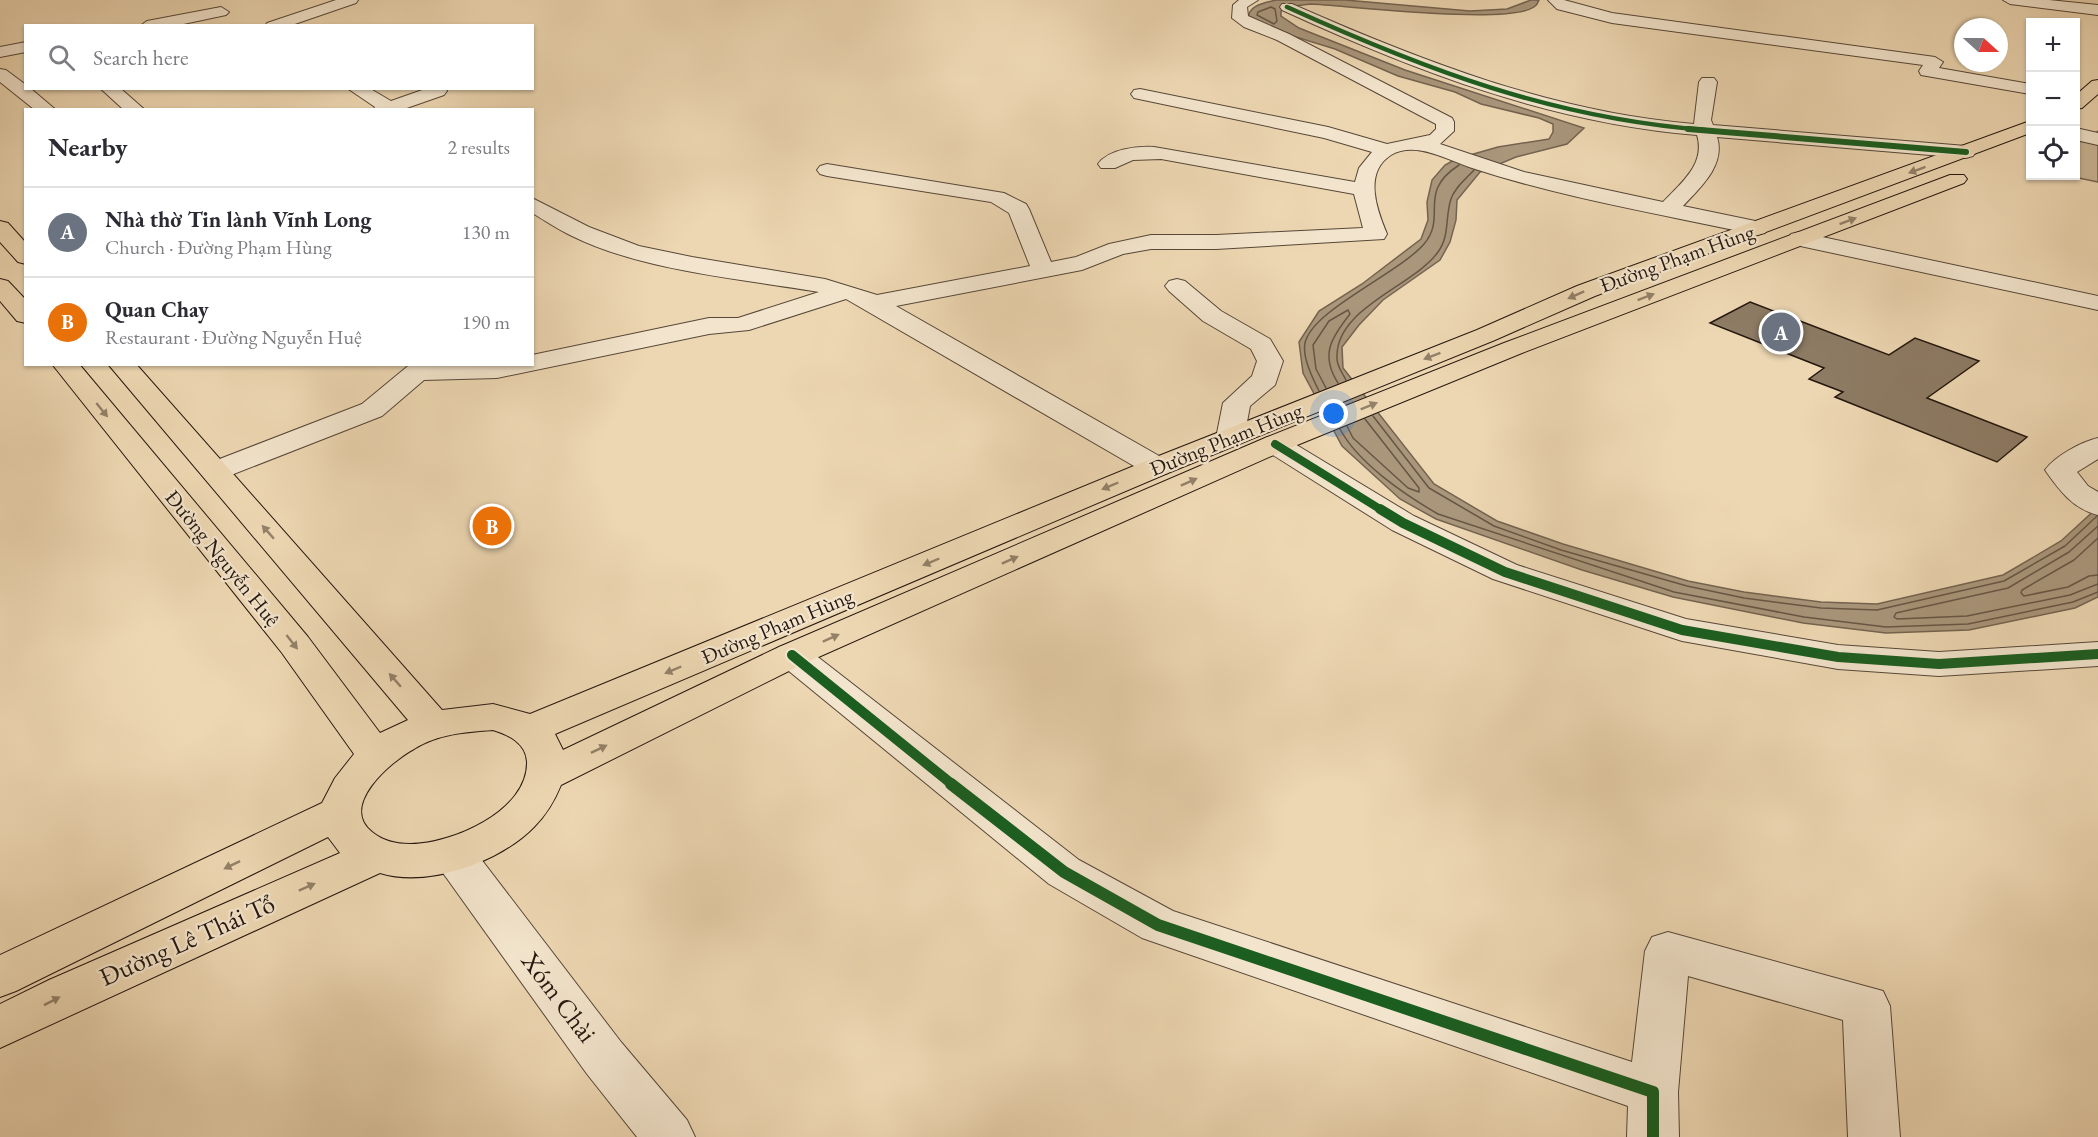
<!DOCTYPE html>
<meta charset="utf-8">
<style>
body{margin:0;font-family:"EB Garamond",serif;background:#f2f2f3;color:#2b2b33}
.controls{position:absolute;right:18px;top:18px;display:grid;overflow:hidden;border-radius:0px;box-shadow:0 2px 4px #0004}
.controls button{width:54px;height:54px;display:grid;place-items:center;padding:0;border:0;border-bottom:2px solid #e1e1e2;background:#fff;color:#2b2b33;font:30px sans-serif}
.compass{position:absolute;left:1954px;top:18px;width:54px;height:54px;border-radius:50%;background:#fff;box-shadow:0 2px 4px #0004;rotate:111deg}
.you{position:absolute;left:1334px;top:414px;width:21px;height:21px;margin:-15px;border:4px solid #fff;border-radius:50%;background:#1a73e8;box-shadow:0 0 0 9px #1a73e833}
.badge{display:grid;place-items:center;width:39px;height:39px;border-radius:50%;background:#8f2418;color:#fff;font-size:20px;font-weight:700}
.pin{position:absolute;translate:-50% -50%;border:3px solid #fff;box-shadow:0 2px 6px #0006}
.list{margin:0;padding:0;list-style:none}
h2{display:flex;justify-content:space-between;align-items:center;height:78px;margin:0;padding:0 24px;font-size:26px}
h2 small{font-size:20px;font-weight:400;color:#7c7c81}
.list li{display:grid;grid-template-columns:39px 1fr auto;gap:18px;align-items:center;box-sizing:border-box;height:90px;padding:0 24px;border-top:2px solid #e1e1e2}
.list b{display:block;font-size:22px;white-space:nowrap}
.list p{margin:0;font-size:20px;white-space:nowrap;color:#7c7c81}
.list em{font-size:20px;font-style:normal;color:#7c7c81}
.icon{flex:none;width:33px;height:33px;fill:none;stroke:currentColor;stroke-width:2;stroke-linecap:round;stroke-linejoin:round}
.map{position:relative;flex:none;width:2098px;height:1137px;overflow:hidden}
.search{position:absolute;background:#fff;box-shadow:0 2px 4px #0004;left:24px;top:24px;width:510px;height:66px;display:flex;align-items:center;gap:15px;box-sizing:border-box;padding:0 21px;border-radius:0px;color:#7c7c81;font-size:22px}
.panel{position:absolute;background:#fff;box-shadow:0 2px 4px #0004;left:24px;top:108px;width:510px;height:258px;border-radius:0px}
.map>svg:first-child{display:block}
</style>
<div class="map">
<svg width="2098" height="1137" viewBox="0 0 2098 1137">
<rect width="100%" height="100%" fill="#edd7b2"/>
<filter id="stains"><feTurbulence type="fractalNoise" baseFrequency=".00333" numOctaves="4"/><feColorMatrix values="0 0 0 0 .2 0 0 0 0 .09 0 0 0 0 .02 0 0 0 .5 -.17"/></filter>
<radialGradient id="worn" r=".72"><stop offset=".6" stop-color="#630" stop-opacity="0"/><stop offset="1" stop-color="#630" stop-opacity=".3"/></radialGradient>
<polygon fill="#cbb696" stroke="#786652" stroke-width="1.5" points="2098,131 2098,182 2069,176 2076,176 2076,144"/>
<path fill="#a9967b" stroke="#746350" stroke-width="1.5" d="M1276 0H1345L1470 11 1507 9 1531 0H1539C1538 3 1537 5 1534 7 1507 25 1350 6 1311 4L1286 7 1281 11V16L1299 28 1405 70 1584 128 1567 144 1516 157 1480 172 1457 200 1456 220 1450 242 1440 260 1383 300 1359 325 1342 347 1343 368 1434 484 1497 521 1563 544 1688 581 1744 592 1821 602 1877 604 2003 575 2061 541 2098 507V597L2075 608 1969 630 1886 633 1803 623 1673 597 1582 570 1436 519 1400 499 1342 446 1303 373 1299 342 1319 311 1362 284 1421 239 1428 220 1427 202 1432 180 1445 165 1456 159 1498 147 1549 139 1553 132V124L1539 118 1481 104 1455 92 1398 76 1335 49 1267 28 1248 19C1248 5 1264 3 1276 0Z"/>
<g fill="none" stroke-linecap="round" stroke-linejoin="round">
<g stroke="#675645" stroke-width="1.5">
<polygon points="1271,7 1275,9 1277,21 1274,24 1257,15 1258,12"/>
<path d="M1346 380C1343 374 1337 366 1337 359 1334 308 1413 287 1438 252 1450 236 1445 216 1451 199 1455 187 1466 179 1474 170"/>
<path d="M1326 388 1316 369 1313 345 1329 321 1348 310 1350 314C1331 338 1320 355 1338 383"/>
<path d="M1319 391C1313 379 1302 357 1305 343 1312 310 1398 274 1424 244 1448 216 1416 193 1459 165"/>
<polyline points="1373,416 1429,488 1494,526 1561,550 1687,586 1744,598 1821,608 1877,610 2004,581 2065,546 2097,516"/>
<polyline points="1347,426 1353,438 1408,488 1419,492 1419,488 1365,419"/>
<path d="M1340 429C1358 463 1405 495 1438 514L1674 592 1804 617 1886 627 1968 624 2073 602 2098 592"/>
<polyline points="2098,526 2069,552 2008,588 1896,613 1894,617 1897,619 1967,616 2070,595 2098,584"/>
<polyline points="2098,538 2074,560 2022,590 2021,593 2024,596 2068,587 2089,576 2098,575"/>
</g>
</g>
<polygon fill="#8d7b64" stroke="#25170f" stroke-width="1.5" points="1750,302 1889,355 1915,338 1979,361 1927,398 2027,437 1997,462 1835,397 1843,392 1809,379 1824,368 1710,323"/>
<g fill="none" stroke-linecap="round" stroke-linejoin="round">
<g stroke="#574738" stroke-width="2">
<g id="minor">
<polygon points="336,0 358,0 356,3 289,26 265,26 267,23"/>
<path d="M1239 0H1258L1247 7 1248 16 1289 34 1452 118 1454 122V131L1440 144 1524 172 1663 202C1681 183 1706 164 1697 135 1550 123 1415 71 1282 10L1280 7 1282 4H1292C1421 61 1552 112 1694 124L1699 82 1702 78H1714L1717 82 1711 120 1713 125 1966 146 1973 148 1976 152 1973 156 1966 158 1717 137C1726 165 1700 188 1683 206L1765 223 1768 228 1765 233 1757 235C1661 214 1562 198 1469 167 1446 159 1415 141 1391 155 1363 173 1377 210 1387 234L1384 239 1216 249H1151L1123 254 1082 270 896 306 1168 461 1172 467 1168 473 1157 476 1146 473 846 299 749 330 709 334 497 378 424 380 382 416 226 477 215 480 204 477 200 471 204 465 362 404 408 366 532 364V355L709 318H738L819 292C742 279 643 271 572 236 559 230 546 221 532 213V198L589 227 639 246 692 257 825 279 877 295 1030 266 1009 213 991 202 827 176 820 174 817 170 820 166 827 164 1004 193 1026 204 1029 209 1051 262 1076 257 1109 244 1151 235H1216L1363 228 1354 194 1161 159 1133 160 1115 168H1101L1098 164C1109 149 1137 146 1154 147L1355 182 1359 168 1372 152 1324 138 1134 98 1131 94 1134 90 1140 89 1328 127 1387 144 1430 135 1436 129V124L1277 40 1244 27 1232 18 1233 5Z"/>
<polygon points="1548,0 1564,0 1612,13 1935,57 1943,62 1939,68 2030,84 2030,94 1921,75 1919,71 1923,65 1612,23 1557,9"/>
<polygon points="2003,0 2049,0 2098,5 2098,15 2010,4"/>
<polygon points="221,7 229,12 226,15 174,26 140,26 147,21"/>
<polygon points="26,42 26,52 0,57 0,47"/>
<polygon points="0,69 6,70 26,85 26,88 30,88 56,110 35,110 0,82"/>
<polygon points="100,88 120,88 145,110 124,110"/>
<polygon points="347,88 369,88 391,101 428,88 445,88 447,91 444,95 401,110 373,110 375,107"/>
<polygon points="2076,128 2098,133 2098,145 2076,140"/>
<polygon points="1799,232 2098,296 2098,310 1791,244 1788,239 1791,234"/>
<polygon points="1177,279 1185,281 1221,311 1270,339 1283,361 1275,385 1250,406 1244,438 1240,444 1230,447 1220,444 1216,438 1223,403 1252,376 1257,361 1251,349 1203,321 1169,291 1165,286 1169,281"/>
<polygon points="1275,435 1285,438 1414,516 1517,565 1686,619 1838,645 1939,652 2098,642 2098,666 1939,676 1838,669 1682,641 1493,579 1392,530 1265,450 1261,444 1265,438"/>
<path d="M2098 438V459L2077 472 2088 486 2098 492V515C2073 509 2059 490 2045 470 2055 456 2081 442 2098 438Z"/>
<polygon points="792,643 805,647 1079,860 1173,911 1632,1062 1645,951 1652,937 1668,932 1883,991 1890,1006 1900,1137 1848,1137 1843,1020 1688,976 1678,1092 1679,1137 1627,1137 1628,1106 1142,938 1049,884 779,663 774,655 779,647"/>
<polygon points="453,837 468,842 621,1042 687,1120 695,1137 637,1137 587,1074 438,866 432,854 438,842"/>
</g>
</g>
<g stroke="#25170f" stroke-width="2">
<g id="major">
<polygon points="2098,80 2098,94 2082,108 2076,109 2076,95 2092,81"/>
<path d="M2030 121V133L1595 296 1495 340 1168 473 555 734 563 750 779 647 1265 438 1504 343 1950 175H1964L1967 179 1964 183 1522 353 1285 450 805 663 561 785C555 800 546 815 534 827 500 862 428 888 380 873L0 1048V1004L49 980 340 853 328 837 16 991 0 997V955L322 803 335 778 354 754 282 653 52 364H79L308 637 380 733 408 720 108 364H136L442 710 493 704 530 714 1146 461 1477 330 1577 286ZM493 730C509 735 526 743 527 762 528 811 452 844 410 844 396 844 383 841 372 832 339 806 390 762 414 749 438 734 465 732 493 730Z"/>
<polygon points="0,221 8,223 26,243 26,264 18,262 0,242"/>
<polygon points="0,279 8,281 26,300 26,323 17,321 0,301"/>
</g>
</g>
<use href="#minor" fill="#f3e5cd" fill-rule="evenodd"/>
<use href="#major" fill="#edd7b2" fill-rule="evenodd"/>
<g stroke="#f3e5cd" stroke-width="7">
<path id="cycleway-far4" d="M1287 7C1426 70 1552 118 1705 130"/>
</g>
<g stroke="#f3e5cd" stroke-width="8">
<polyline id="cycleway-far3" points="1688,129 1966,152"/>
</g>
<g stroke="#f3e5cd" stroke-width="10">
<polyline id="cycleway-far2" points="1275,444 1383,511"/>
</g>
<g stroke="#f3e5cd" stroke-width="14">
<g id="cycleway-far1">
<polyline points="1380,509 1403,523 1505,572 1682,630 1838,657 1939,664 2098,654"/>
<polyline points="792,655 953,785"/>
</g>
</g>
<g stroke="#f3e5cd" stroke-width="16">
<polyline id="cycleway" points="951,784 1064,872 1158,925 1653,1092 1653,1137"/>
</g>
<use href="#cycleway-far4" stroke="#1b5e20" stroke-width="4.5"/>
<use href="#cycleway-far3" stroke="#1b5e20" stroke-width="6"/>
<use href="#cycleway-far2" stroke="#1b5e20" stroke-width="8"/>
<use href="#cycleway-far1" stroke="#1b5e20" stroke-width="10"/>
<use href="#cycleway" stroke="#1b5e20" stroke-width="12"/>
</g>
<defs><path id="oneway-solid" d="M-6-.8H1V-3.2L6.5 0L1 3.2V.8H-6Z" transform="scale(1.5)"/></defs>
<g fill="#938169">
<use href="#oneway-solid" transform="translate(1917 170) rotate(160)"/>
<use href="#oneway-solid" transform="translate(1848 221) rotate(-21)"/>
<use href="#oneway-solid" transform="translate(1576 295) rotate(156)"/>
<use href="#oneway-solid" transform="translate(1646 297) rotate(-21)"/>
<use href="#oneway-solid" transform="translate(1432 356) rotate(159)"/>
<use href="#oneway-solid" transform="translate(1369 406) rotate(-22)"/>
<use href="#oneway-solid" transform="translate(102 410) rotate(51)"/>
<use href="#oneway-solid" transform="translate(1189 482) rotate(-24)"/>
<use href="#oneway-solid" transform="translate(1110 486) rotate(157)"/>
<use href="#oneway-solid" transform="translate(268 532) rotate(-131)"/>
<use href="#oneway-solid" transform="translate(1010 560) rotate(-24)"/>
<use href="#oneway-solid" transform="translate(931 562) rotate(157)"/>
<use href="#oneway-solid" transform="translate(831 638) rotate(-24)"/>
<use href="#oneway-solid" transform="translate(292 642) rotate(52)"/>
<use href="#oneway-solid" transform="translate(673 670) rotate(157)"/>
<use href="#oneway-solid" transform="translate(395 680) rotate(-131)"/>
<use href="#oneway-solid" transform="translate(599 749) rotate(-26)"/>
<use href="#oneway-solid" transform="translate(232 865) rotate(154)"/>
<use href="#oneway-solid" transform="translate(307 887) rotate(-24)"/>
<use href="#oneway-solid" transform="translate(52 1001) rotate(-27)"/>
</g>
<g text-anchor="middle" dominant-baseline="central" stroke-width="4.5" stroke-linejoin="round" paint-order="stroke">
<g font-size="21" fill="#25170f" stroke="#f3e5cd">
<text transform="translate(1677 258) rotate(-20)">Đường Phạm Hùng</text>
<text transform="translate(1226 439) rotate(-22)">Đường Phạm Hùng</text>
<text transform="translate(223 558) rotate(51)">Đường Nguyễn Huệ</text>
<text transform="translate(777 626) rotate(-23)">Đường Phạm Hùng</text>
</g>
<g font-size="26" fill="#25170f" stroke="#f3e5cd">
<text transform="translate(187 940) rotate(-24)">Đường Lê Thái Tổ</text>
<text transform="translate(559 997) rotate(53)">Xóm Chài</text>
</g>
</g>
<rect width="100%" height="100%" filter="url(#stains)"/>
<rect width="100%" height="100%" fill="url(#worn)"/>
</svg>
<div class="controls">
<button>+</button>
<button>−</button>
<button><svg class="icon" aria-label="locate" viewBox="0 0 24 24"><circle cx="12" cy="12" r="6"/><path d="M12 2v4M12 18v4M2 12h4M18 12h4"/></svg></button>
</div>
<svg class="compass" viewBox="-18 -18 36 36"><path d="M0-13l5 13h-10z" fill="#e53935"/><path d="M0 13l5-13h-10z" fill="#7c7c81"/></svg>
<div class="you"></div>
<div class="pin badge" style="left:1781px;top:332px;background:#6b7280">A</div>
<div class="pin badge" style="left:492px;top:526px;background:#e8710a">B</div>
<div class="search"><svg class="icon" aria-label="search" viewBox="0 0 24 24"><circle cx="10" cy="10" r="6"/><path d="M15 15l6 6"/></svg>Search here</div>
<section class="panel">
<h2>Nearby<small>2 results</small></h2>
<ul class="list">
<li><span class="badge" style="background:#6b7280">A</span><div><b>Nhà thờ Tin lành Vĩnh Long</b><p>Church · Đường Phạm Hùng</p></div><em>130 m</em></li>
<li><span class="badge" style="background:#e8710a">B</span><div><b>Quan Chay</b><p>Restaurant · Đường Nguyễn Huệ</p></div><em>190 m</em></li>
</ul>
</section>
</div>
